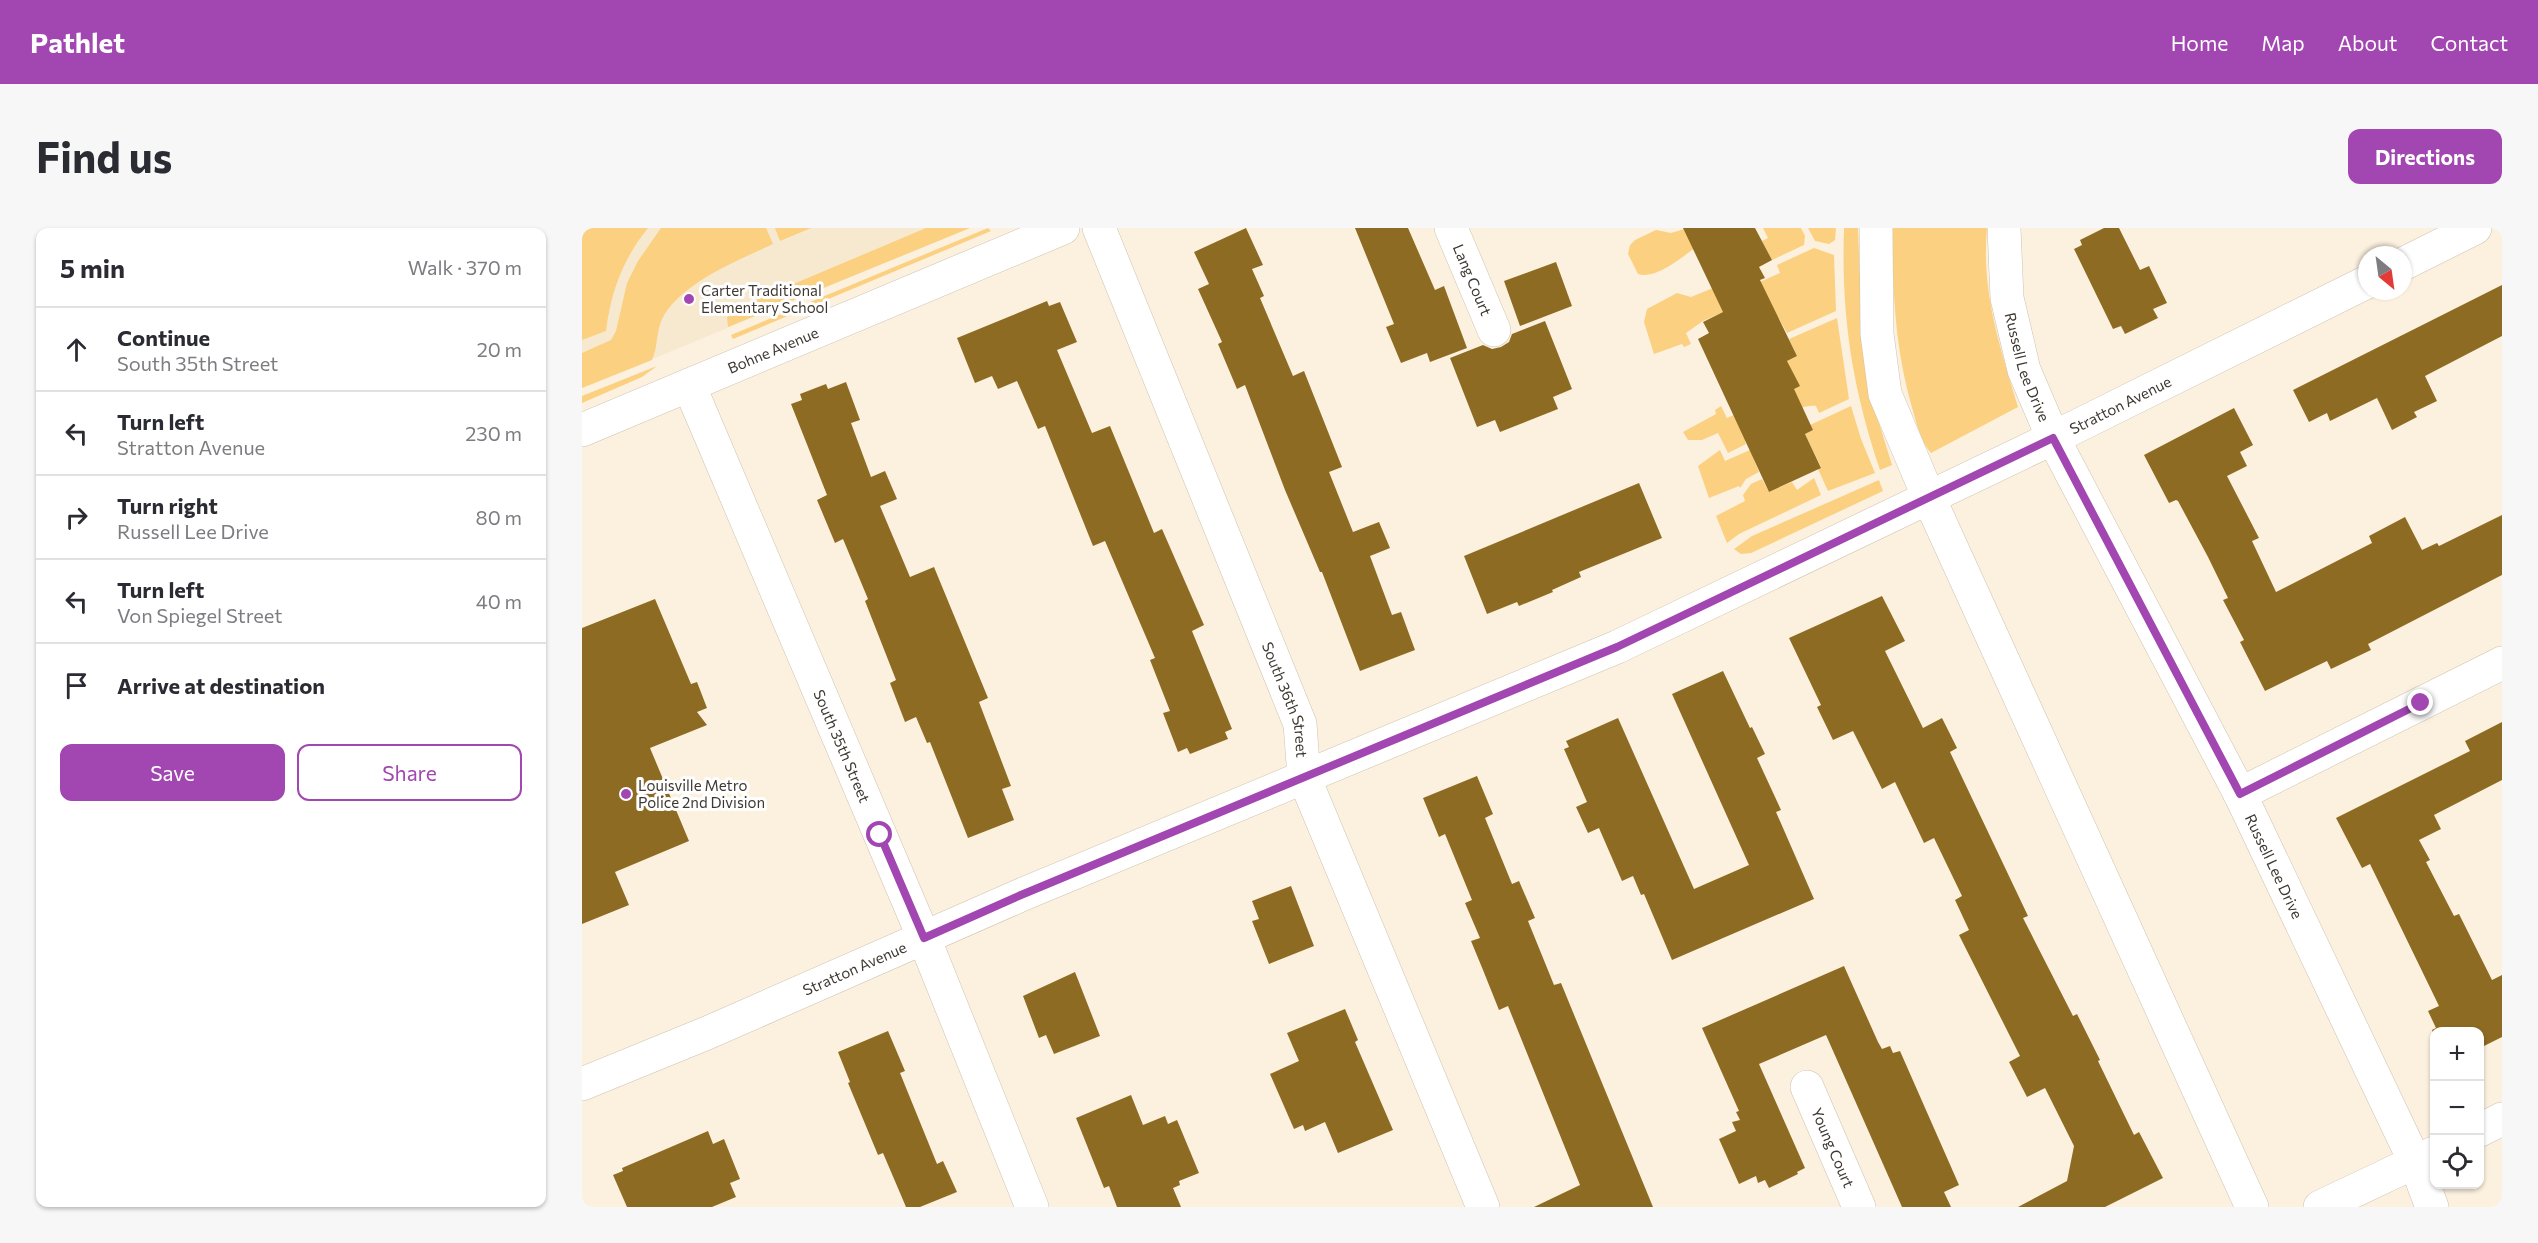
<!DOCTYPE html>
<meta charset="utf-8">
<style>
body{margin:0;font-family:Commissioner,sans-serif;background:#f7f7f7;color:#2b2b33}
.controls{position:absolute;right:18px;bottom:18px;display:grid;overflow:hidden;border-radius:12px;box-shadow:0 2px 4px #0004}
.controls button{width:54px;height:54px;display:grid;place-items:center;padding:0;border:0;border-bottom:2px solid #e1e1e2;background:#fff;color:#2b2b33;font:30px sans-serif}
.compass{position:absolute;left:1776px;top:18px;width:54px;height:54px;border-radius:50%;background:#fff;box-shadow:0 2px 4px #0004;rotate:151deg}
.stop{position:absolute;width:18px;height:18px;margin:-14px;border:4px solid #a246b1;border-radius:50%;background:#fff}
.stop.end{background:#a246b1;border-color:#fff;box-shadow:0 2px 6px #0008}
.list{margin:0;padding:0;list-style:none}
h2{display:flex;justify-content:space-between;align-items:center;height:78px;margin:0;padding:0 24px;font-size:26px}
h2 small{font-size:20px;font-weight:400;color:#7c7c81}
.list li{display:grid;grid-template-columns:39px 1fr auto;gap:18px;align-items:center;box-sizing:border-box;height:84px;padding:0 24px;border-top:2px solid #e1e1e2}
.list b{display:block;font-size:22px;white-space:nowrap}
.list p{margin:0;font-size:20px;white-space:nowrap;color:#7c7c81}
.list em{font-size:20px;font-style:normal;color:#7c7c81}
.actions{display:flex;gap:12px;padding:18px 24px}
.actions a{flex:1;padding:14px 0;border:2px solid #a246b1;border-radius:12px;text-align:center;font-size:21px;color:#a246b1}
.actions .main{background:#a246b1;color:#fff}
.icon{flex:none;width:33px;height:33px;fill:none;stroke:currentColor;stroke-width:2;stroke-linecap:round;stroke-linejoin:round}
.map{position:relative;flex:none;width:1920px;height:979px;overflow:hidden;border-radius:12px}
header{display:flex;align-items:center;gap:36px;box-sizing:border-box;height:84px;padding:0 30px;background:#a246b1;color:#fff}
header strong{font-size:28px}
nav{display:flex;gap:33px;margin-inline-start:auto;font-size:21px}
.intro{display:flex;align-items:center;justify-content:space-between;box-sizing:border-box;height:144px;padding:0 36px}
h1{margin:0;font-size:42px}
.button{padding:15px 27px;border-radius:12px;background:#a246b1;color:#fff;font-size:21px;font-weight:700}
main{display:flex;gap:36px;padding:0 36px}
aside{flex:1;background:#fff;border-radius:12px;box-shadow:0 2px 4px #0004}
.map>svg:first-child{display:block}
</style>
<header>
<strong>Pathlet</strong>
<nav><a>Home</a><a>Map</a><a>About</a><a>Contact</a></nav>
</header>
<div class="intro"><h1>Find us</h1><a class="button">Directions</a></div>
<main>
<aside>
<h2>5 min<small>Walk · 370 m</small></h2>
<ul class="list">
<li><svg class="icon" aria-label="ahead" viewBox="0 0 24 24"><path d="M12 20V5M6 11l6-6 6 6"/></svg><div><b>Continue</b><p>South 35th Street</p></div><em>20 m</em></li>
<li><svg class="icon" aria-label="left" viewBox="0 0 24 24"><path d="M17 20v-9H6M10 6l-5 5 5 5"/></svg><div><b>Turn left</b><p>Stratton Avenue</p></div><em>230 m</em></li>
<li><svg class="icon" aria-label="right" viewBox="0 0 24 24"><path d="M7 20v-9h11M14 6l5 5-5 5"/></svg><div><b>Turn right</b><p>Russell Lee Drive</p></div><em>80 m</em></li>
<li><svg class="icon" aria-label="left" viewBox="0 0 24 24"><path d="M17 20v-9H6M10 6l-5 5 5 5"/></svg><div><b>Turn left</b><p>Von Spiegel Street</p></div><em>40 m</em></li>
<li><svg class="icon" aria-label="arrive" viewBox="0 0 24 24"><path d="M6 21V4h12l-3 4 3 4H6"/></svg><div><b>Arrive at destination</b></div></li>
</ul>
<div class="actions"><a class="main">Save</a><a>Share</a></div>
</aside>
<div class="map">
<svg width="1920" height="979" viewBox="0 0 1920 979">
<rect width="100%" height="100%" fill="#fcf1df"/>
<polygon fill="#f7e9cf" points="0,0 388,0 0,160"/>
<g fill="#fbd080">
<path d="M0 0H66C41 31 29 63 24 103L0 112Z"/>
<path d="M79 0H184L191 16C157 32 98 55 80 91 74 104 76 119 70 132L0 160V125L29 112 34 103 45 55 56 33Z"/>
<polygon points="193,0 229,0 198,13"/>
<polygon points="344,0 388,0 146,99 145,89 176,71"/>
<polygon points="406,0 409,3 151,111 149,107"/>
<path d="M1106 0 1116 18C1103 26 1076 52 1056 46L1046 26 1048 17 1053 12 1074 2 1089 5Z"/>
<polygon points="1181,0 1219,0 1223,8 1222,17 1190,32 1180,13 1186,10"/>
<polygon points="1226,0 1254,0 1253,12 1247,16 1233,13"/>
<path d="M1262 0H1276L1279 77 1292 179 1310 237 1298 242C1270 158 1259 88 1262 0Z"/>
<path d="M1311 0H1405C1399 63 1418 119 1436 179L1349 225C1339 214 1335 197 1331 183 1313 122 1310 63 1311 0Z"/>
<polygon points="1232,20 1252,27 1254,83 1205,105 1196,89 1186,94 1174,69 1121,93 1104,105 1109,116 1102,119 1100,116 1072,126 1062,94 1065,81 1095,65 1109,69 1136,58 1142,70 1198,45 1195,37"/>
<path d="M1255 90 1267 171 1237 185 1234 178C1215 175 1179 202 1163 213L1164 216 1146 225 1136 205 1120 212H1106L1101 204 1134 186 1133 182 1139 178 1145 190 1217 158 1205 133 1215 128 1207 111Z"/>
<polygon points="75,138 60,149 0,175 0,168"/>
<polygon points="1269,178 1279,211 1293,245 1246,263 1236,241 1239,239 1223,206 1231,202 1228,197"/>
<polygon points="1138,222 1143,233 1168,222 1177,244 1164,251 1158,260 1157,258 1127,270 1116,238"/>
<polygon points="1232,250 1239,267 1157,306 1145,315 1134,288 1163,273 1161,267 1169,256 1180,251 1187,264 1210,254 1215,262"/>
<polygon points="1297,252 1301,263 1169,325 1159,326 1152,321 1170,308"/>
</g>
<g fill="#8e6b22">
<polygon points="664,0 681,37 670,41 682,68 678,70 711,148 722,143 760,239 747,244 771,304 797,294 808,320 788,328 810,387 819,384 833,422 778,443 740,344 738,344 703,262 663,157 655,161 636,116 640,114 616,61 627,56 612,24"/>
<polygon points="773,0 826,0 853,62 862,58 885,120 848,134 845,125 819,135 804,99 812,96"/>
<polygon points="1101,0 1173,0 1190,32 1177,39 1183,50 1178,52 1215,128 1205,133 1218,158 1212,161 1231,202 1223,206 1239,240 1187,264 1116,111 1127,105 1121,94 1141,84"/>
<polygon points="1522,0 1537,0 1558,42 1567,38 1585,75 1571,81 1576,90 1543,106 1539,98 1531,101 1492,21 1500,17 1498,12"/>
<polygon points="974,34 990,78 938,98 922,53"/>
<polygon points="1920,57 1920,108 1843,148 1855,173 1832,184 1835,189 1810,202 1795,170 1748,193 1745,185 1727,194 1711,162"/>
<polygon points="465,73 467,78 478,74 495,114 475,122 510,205 528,198 572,305 580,301 622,397 610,403 650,501 643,504 646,511 608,526 605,520 596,524 581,485 588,483 568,432 573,430 523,313 511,318 463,198 456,201 435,153 416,161 410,148 393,155 375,110"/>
<polygon points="963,93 990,161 971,169 976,181 918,204 913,192 895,199 868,130 901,117 910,121 919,119 927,114 930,106"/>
<polygon points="264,154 278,192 269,195 289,249 303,243 315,271 298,278 328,349 352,339 406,470 397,474 429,558 420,561 432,592 386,610 348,514 345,515 334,489 323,494 308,455 314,452 283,373 286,371 261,311 253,315 235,272 245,267 209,176 220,172 218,166 244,156 246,161"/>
<polygon points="1652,180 1671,217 1658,224 1665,238 1645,248 1677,310 1670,313 1694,364 1790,315 1787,308 1823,289 1840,322 1855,315 1857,318 1920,287 1920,347 1786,416 1789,422 1749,441 1745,433 1683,463 1658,414 1662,412 1641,372 1646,370 1626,329 1596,273 1594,272 1587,275 1562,227"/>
<polygon points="1057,255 1080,310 997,344 999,349 970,362 971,364 937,378 935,374 905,386 882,328"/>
<polygon points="1300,368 1323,413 1303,423 1341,500 1360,490 1375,520 1368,524 1446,688 1441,690 1491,788 1495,786 1518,832 1516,833 1552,907 1557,904 1581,950 1523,979 1436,979 1485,953 1492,918 1463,860 1445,869 1427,834 1438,828 1377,707 1387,702 1373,672 1380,668 1352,610 1342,615 1313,554 1300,561 1271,503 1251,512 1235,479 1239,477 1207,410"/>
<polygon points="73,371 109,456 115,454 125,480 115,484 125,497 68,520 107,613 33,644 47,677 0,696 0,400"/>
<polygon points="1141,443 1168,500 1170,499 1183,526 1175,530 1199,582 1194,584 1232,671 1090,732 1062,666 1059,667 1051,648 1040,653 1017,600 1006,605 994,579 1005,574 982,521 987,519 984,513 1036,490 1112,661 1167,637 1090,466"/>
<polygon points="1920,494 1920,552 1852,587 1859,601 1837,612 1848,632 1844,634 1872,688 1877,686 1910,752 1920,747 1920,809 1898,820 1898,804 1852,804 1852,808 1850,802 1854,800 1846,783 1857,778 1788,636 1780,640 1754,590 1888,523 1883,513"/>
<polygon points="895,548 911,586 903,590 930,656 937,653 953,690 946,693 972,757 979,755 1071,979 952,979 998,957 926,778 917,782 901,742 889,713 898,710 883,675 890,672 863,606 857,609 841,570"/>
<polygon points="709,658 732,718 687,736 670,693 677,691 670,673"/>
<polygon points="1262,738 1296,814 1300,821 1308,818 1311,825 1318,823 1377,957 1362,964 1369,979 1320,979 1244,807 1177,836 1223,940 1215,944 1216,946 1187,960 1183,952 1176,955 1174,948 1157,956 1137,911 1154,903 1150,894 1158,892 1154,884 1157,883 1120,800"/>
<polygon points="493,744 518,808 472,826 464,807 457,810 441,768"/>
<polygon points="763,781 776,812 773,814 811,902 756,925 743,894 723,903 721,897 712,901 688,846 717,833 705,805"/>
<polygon points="306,803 323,843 318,845 355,936 361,933 375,964 338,979 324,979 301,925 296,927 266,855 268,854 256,824"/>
<polygon points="549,867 561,897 583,888 586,896 595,892 617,945 597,953 598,957 591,960 599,979 535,979 527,958 522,960 494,890"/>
<polygon points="126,903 131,916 142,911 158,951 148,955 154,969 130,979 45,979 31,947 41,943 40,940"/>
</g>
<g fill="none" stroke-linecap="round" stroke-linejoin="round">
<g stroke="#ccc2b0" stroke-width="34">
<g id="minor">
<path id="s1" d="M517 0 718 496 722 549 901 979"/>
<path id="s2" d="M869 0 912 102"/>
<polyline points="1294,0 1295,106 1303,166 1347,270 1670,979"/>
<path id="s3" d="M1422 0 1425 70 1442 142 1471 210 1658 566 1833 934 1850 979"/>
<polyline points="1821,36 1893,0"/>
<path id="s4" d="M107 157 342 710 450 979"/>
<path id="s5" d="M0 202 481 0"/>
<polyline points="1658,566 1920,435"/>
<path id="s6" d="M0 856 125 805 439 667 1035 419 1471 210 1785 54"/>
<path id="s7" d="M1225 859 1277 979"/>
<polyline points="1898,902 1920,891"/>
<polyline points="1738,979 1852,925"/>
</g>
</g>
<use href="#minor" stroke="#fff" stroke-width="33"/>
</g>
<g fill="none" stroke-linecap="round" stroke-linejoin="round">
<polyline stroke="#a246b1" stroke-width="8" points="298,607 342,710 439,667 1035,419 1471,210 1658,566 1839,475"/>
</g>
<g fill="#a246b1" stroke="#fff" stroke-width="2">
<circle cx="107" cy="71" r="6"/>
<circle cx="44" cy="566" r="6"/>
</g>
<g text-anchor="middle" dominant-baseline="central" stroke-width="6" stroke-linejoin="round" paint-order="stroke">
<g font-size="15" fill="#3d3831" stroke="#fff">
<text stroke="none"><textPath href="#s2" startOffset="56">Lang Court</textPath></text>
<text stroke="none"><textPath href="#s5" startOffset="207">Bohne Avenue</textPath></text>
<text stroke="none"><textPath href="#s3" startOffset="142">Russell Lee Drive</textPath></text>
<text stroke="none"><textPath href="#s6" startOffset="1682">Stratton Avenue</textPath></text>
<text stroke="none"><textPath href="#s1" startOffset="508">South 36th Street</textPath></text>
<text stroke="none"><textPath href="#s4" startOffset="392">South 35th Street</textPath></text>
<text stroke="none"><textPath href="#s3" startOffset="700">Russell Lee Drive</textPath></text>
<text stroke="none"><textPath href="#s6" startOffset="296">Stratton Avenue</textPath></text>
<text stroke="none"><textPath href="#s7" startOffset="66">Young Court</textPath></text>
</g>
<g font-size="15" fill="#3d3831" stroke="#fff" text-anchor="start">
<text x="119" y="62">Carter Traditional<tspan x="119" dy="17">Elementary School</tspan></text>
<text x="56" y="557">Louisville Metro<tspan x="56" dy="17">Police 2nd Division</tspan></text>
</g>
</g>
</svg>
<div class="controls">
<button>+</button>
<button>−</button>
<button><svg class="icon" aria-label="locate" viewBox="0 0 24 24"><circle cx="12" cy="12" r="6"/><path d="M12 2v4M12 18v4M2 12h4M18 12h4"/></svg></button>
</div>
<svg class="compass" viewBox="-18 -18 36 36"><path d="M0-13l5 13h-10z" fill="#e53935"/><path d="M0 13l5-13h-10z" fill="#7c7c81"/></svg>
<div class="stop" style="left:298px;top:607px"></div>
<div class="stop end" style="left:1839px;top:475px"></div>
</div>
</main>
